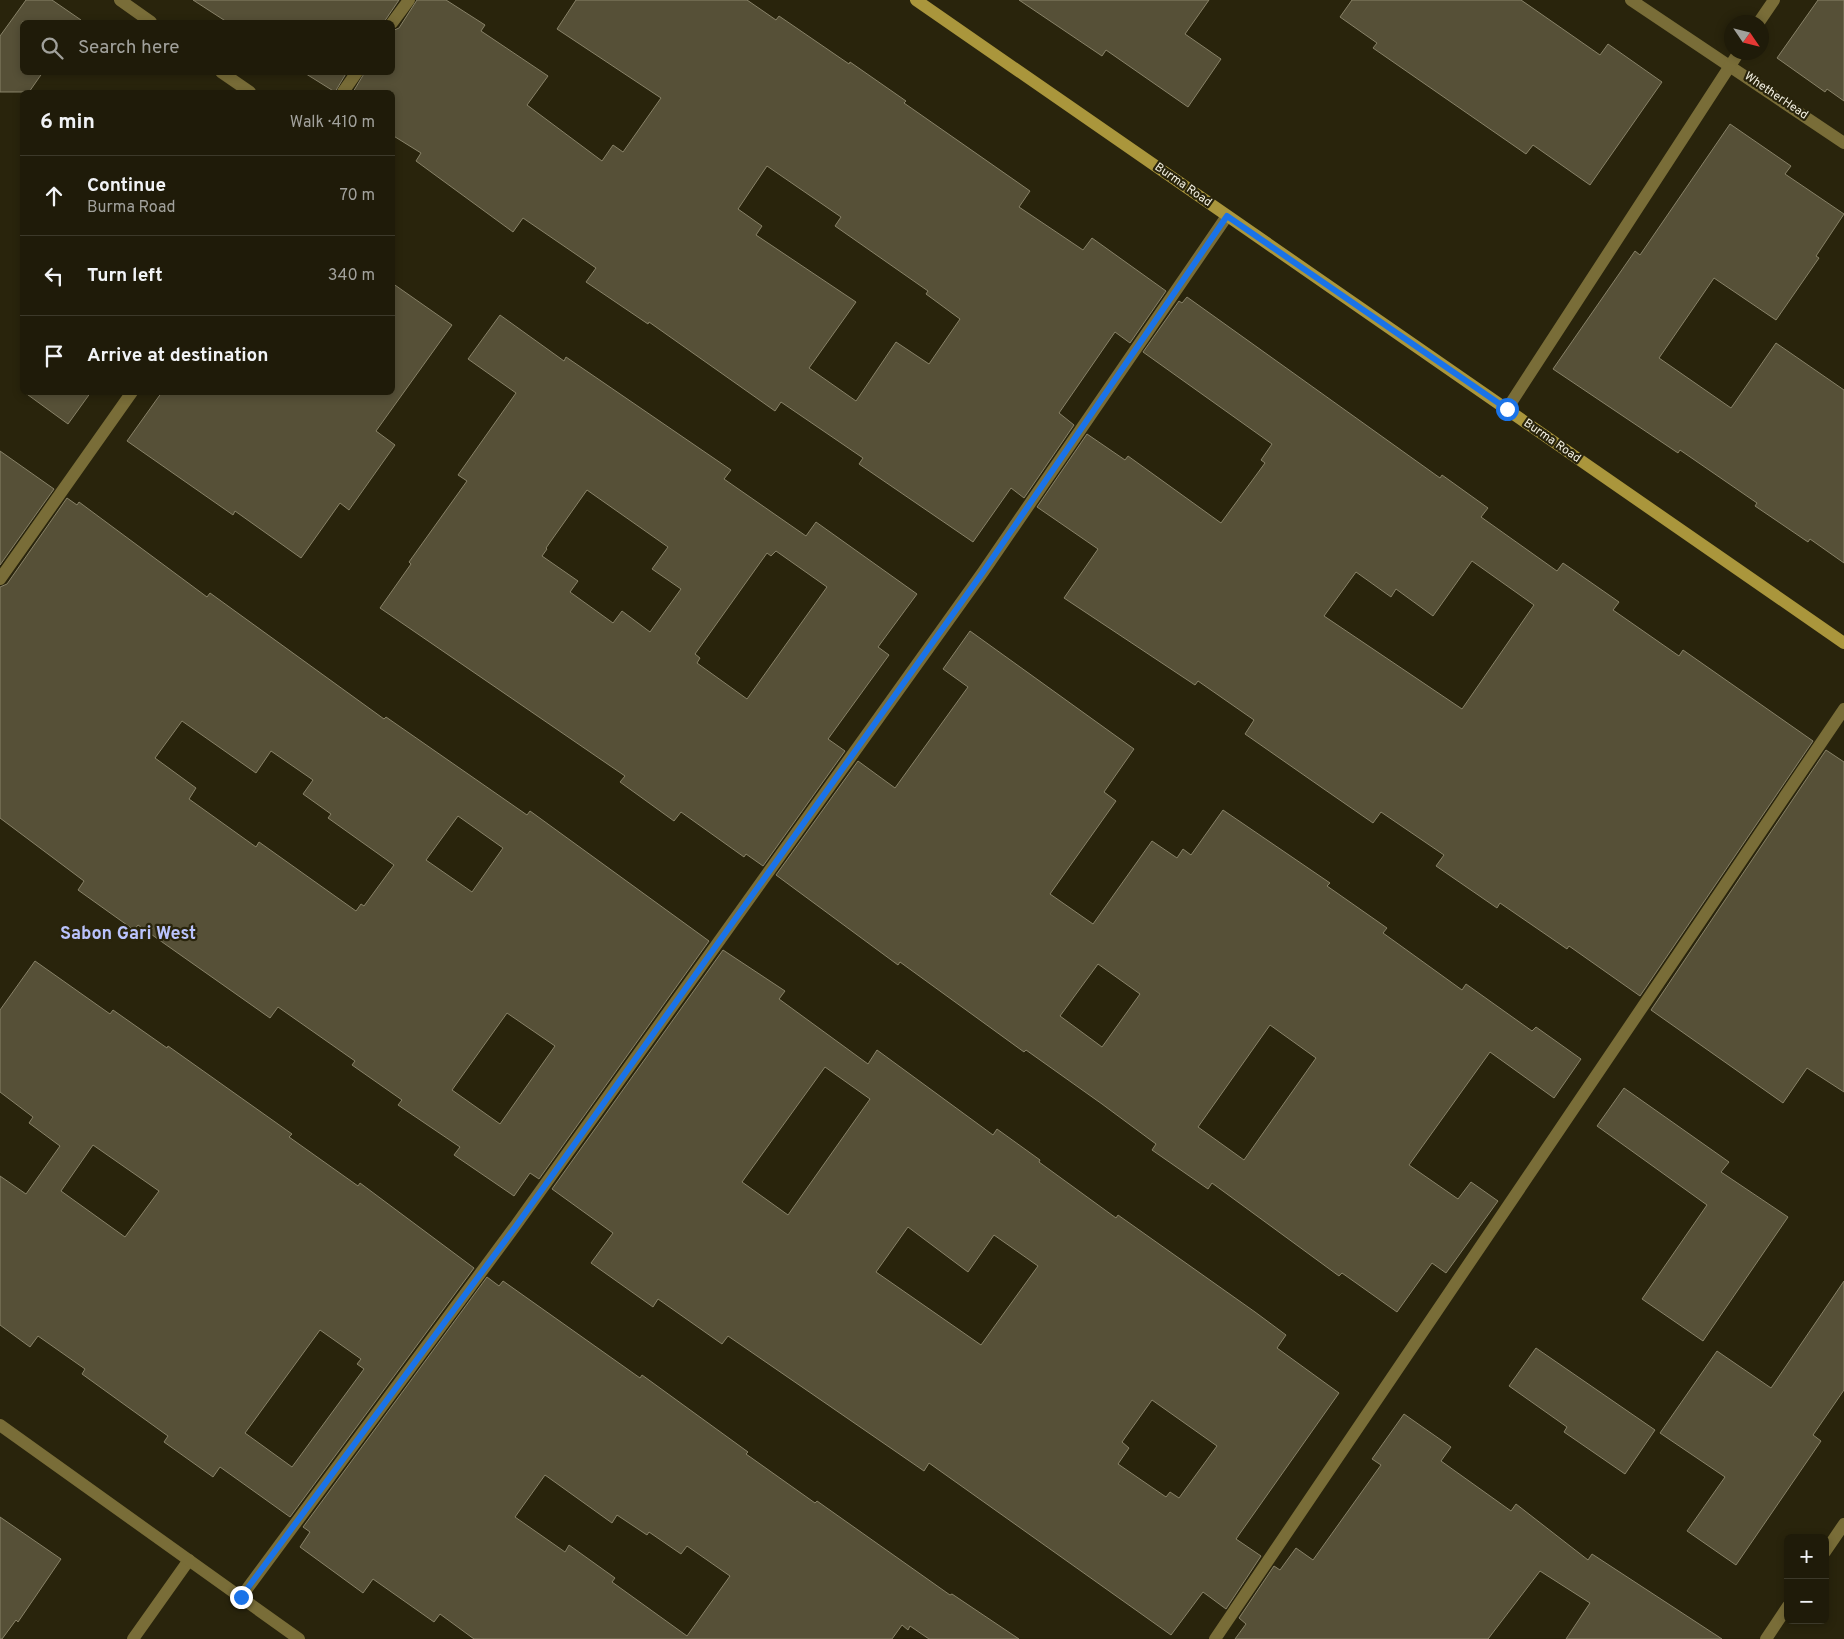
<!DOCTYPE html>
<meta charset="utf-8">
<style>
body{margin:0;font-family:Overpass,sans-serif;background:#272412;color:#f1f3f6}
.controls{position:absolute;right:15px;bottom:15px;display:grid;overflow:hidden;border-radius:8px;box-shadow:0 2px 8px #0003}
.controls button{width:45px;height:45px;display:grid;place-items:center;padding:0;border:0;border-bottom:1px solid #3c392a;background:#1f1b09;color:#f1f3f6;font:25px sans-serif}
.compass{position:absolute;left:1724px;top:15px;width:45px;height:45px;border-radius:50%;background:#1f1b09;box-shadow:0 2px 8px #0003;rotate:125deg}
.stop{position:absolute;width:15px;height:15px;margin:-11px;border:4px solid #1a73e8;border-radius:50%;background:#fff}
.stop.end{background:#1a73e8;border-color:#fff;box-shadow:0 1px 5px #0008}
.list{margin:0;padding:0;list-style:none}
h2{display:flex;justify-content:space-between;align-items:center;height:65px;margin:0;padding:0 20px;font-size:21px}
h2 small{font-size:16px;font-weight:400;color:#a1a19c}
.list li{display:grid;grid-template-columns:32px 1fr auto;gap:15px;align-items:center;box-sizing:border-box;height:80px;padding:0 20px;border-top:1px solid #3c392a}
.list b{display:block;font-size:19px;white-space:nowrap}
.list p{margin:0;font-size:16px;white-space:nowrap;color:#a1a19c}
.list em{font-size:16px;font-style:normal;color:#a1a19c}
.icon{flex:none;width:28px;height:28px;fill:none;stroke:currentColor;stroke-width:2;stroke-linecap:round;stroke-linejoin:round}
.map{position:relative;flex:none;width:1844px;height:1639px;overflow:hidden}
.search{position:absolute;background:#1f1b09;box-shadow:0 2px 8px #0003;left:20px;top:20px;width:375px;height:55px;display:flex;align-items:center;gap:12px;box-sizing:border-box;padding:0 18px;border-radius:8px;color:#a1a19c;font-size:19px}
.panel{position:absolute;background:#1f1b09;box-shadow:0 2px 8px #0003;left:20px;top:90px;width:375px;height:305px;border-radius:8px}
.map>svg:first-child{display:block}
</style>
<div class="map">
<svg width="1844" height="1639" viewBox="0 0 1844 1639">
<rect width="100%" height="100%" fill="#29240c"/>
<g fill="#565037" stroke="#888268" fill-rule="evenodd">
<polygon points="26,0 52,0 81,20 79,22 22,22 22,72 43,72 29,92 0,92 0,36"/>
<polygon points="193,0 399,0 384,22 227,22"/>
<path d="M417 0H446L485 25 481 31 548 76 527 105 602 161 613 145 623 152 661 98 557 29 576 0H747L776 20 779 16 849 64 850 62 906 101 904 103 1030 191 1019 207 1083 250 1092 238 1166 291 1130 343 1115 332 1059 413 1074 425 1024 498 1011 488 973 542 859 464 863 458 781 402 775 411 649 322 648 324 586 282 596 268 523 218 513 232 416 161 421 153 392 135V92H353L365 72H392V31L399 28ZM767 166 841 217 835 226 928 291 926 294 960 319 929 364 896 342 856 401 809 368 856 302 756 235 762 226 738 209Z"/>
<polygon points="1019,0 1209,0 1185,34 1221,59 1188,107 1106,50 1102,56"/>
<polygon points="1352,0 1521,0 1600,55 1608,44 1662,82 1590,185 1533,145 1526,154 1373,48 1377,43 1340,17"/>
<polygon points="1818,0 1844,0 1844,101 1827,89 1825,92 1777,58"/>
<polygon points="303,72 347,72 335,92"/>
<polygon points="1730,124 1791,166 1785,174 1844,214 1816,256 1819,258 1776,320 1714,278 1659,358 1731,408 1776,343 1844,390 1844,563 1810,539 1808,542 1755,506 1757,503 1680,450 1678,453 1553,369 1635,251 1640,255"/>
<polygon points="392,283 452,325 376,431 395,445 349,510 340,503 301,558 235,511 233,515 127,441 162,392 392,392"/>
<path d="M1187 297 1440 478 1442 475 1488 508 1481 517 1557 571 1563 563 1619 602 1613 610 1679 656 1683 650 1813 741 1640 996 1569 946 1567 949 1500 903 1497 908 1436 866 1444 855 1381 812 1373 823 1321 787 1245 734 1254 720 1198 681 1195 685 1064 598 1098 549 1037 507 1087 434 1125 460 1128 456 1221 523 1265 463 1261 460 1272 444 1143 352 1179 301 1182 303ZM1472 561 1534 605 1462 709 1324 616 1356 572 1391 597 1396 589 1433 616Z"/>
<path d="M500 315 564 361 566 357 731 470 724 479 806 536 816 522 917 594 878 647 889 655 828 739 845 751 763 866 746 854 744 857 681 812 674 821 620 782 625 776 380 608 411 564 409 562 467 481 458 475 516 393 468 359ZM587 490 668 547 652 569 681 589 650 632 622 611 613 623 570 592 578 581 542 556 547 549 546 548ZM776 551 827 587 747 699 697 663 700 658 695 654 767 553 771 556Z"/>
<polygon points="24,392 91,392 68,424"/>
<polygon points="0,451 54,489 0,565"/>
<path d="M67 498 77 505 79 502 207 597 210 593 384 719 386 717 527 815 530 811 709 941 539 1179 530 1173 514 1196 454 1155 460 1147 398 1105 402 1100 352 1065 355 1061 278 1007 270 1018 138 925 134 930 78 890 84 881 0 818V587L7 584ZM182 721 256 773 271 751 313 780 303 794 331 814 328 818 394 865 364 906 361 904 356 911 259 842 256 847 189 799 196 788 155 758ZM458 816 503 848 472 892 426 860ZM507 1013 555 1046 500 1124 452 1090Z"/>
<path d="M970 631 1134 749 1104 792 1116 801 1050 894 1093 924 1152 841 1177 858 1183 849 1191 855 1223 810 1330 883 1327 886 1387 928 1383 933 1462 990 1466 984 1532 1031 1536 1027 1581 1059 1554 1098 1490 1052 1409 1165 1458 1199 1471 1182 1498 1201 1446 1273 1432 1263 1397 1312 1342 1273 1339 1276 1212 1183 1208 1189 1152 1150 1156 1144 1102 1104 1026 1050 1024 1052 900 962 898 965 776 875 858 761 895 788 968 687 943 669ZM1098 964 1140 994 1102 1047 1060 1016ZM1270 1025 1316 1058 1244 1160 1198 1127Z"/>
<polygon points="1826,750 1844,762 1844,1092 1807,1068 1783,1103 1651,1010"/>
<path d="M723 950 785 991 779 999 868 1064 877 1050 993 1135 997 1129 1040 1160 1039 1162 1116 1218 1118 1215 1255 1312 1286 1335 1277 1348 1339 1393 1236 1539 1261 1556 1226 1609 1203 1592 1171 1635 929 1463 924 1471 728 1336 722 1344 658 1299 653 1307 591 1263 613 1233 552 1189ZM825 1067 870 1099 788 1215 742 1182ZM908 1227 968 1272 994 1235 1038 1266 981 1345 876 1272ZM1152 1400 1217 1446 1179 1498 1170 1492 1166 1497 1118 1464 1129 1448 1122 1442Z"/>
<path d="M35 961 110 1014 113 1010 167 1048 168 1046 292 1134 289 1137 358 1186 360 1183 474 1268 290 1517 220 1467 213 1477 164 1442 168 1436 82 1374 85 1369 38 1336 30 1347 0 1325V1176L26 1194 60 1146 29 1123 33 1117 0 1092V1010ZM93 1145 159 1191 125 1237 61 1191ZM320 1330 361 1359 357 1364 364 1369 292 1467 245 1433Z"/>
<polygon points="1624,1088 1729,1162 1721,1172 1788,1217 1703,1341 1642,1299 1707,1205 1597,1126"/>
<path d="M487 1277 499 1286 503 1281 640 1378 642 1375 748 1452 746 1454 815 1503 817 1501 950 1595 952 1594 1019 1639H929L910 1626 908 1630 902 1625 892 1639H474L440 1614 434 1622 373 1579 363 1593 300 1547 310 1532 303 1527ZM545 1475 612 1523 617 1515 647 1535 649 1532 681 1554 687 1546 730 1576 687 1636 612 1582 615 1578 569 1545 565 1552 515 1517Z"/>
<polygon points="1844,1281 1844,1390 1813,1435 1821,1441 1736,1565 1687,1531 1725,1477 1660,1433 1717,1351 1771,1388"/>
<polygon points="1536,1348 1655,1430 1625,1474 1564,1432 1567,1427 1509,1386"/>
<polygon points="1404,1414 1451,1447 1441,1461 1511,1511 1516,1504 1588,1560 1592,1554 1722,1639 1566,1639 1590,1603 1540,1571 1488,1639 1235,1639 1246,1624 1239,1618 1274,1566 1280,1570 1296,1548 1313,1560 1381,1465 1372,1459"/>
<polygon points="0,1517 61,1559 18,1622 16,1620 2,1639 0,1639"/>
</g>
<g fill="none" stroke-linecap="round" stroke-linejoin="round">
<g stroke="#796d38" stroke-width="12">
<polyline points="392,23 409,0"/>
<polyline points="343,92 357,72"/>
<polyline points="0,579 132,392"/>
<polyline points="241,1597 516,1225 983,572 1227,216"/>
<polyline points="133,1639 189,1560"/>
</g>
<g stroke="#796d38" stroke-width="12">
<polyline points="120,0 151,22"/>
<polyline points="1631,0 1844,143"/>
<polyline points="1759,22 1774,0"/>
<polyline points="221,72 250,92"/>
<polyline points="1507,409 1739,52"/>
<polyline points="0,1425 299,1639"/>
<polyline points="1825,1552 1844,1524"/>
<polyline points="1215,1639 1844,709"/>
<polyline points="1766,1639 1788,1606"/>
</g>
<polyline stroke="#aa963c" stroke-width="12" points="916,0 1844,643"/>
</g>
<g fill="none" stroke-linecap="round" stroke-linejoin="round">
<polyline stroke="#1a73e8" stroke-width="6" points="241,1597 516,1226 983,572 1227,216 1507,409"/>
</g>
<g text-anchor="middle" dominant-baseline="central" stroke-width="4.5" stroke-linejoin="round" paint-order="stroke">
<g font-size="12" fill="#f3f0e2" stroke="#29240c">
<text transform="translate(1776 96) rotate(34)">WhetherHead</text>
<text transform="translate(1183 185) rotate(35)">Burma Road</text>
<text transform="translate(1552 441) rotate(35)">Burma Road</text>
</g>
<g font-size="18" font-weight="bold" fill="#bac3fc" stroke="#29240c">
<text x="128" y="934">Sabon Gari West</text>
</g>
</g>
</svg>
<div class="controls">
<button>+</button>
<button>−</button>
</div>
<svg class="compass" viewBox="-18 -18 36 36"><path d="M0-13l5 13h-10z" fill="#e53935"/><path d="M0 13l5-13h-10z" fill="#a1a19c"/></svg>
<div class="stop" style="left:1507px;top:409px"></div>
<div class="stop end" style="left:241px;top:1597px"></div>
<div class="search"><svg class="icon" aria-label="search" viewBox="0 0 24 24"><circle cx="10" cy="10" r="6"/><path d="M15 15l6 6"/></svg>Search here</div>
<section class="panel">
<h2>6 min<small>Walk · 410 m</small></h2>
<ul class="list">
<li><svg class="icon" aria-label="ahead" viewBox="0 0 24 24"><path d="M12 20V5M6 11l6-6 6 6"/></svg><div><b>Continue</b><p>Burma Road</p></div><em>70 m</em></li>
<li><svg class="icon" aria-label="left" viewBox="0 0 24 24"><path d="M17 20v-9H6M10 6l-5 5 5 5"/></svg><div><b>Turn left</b></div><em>340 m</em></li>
<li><svg class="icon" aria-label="arrive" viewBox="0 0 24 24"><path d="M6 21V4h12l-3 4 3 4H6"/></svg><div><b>Arrive at destination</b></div></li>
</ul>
</section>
</div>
